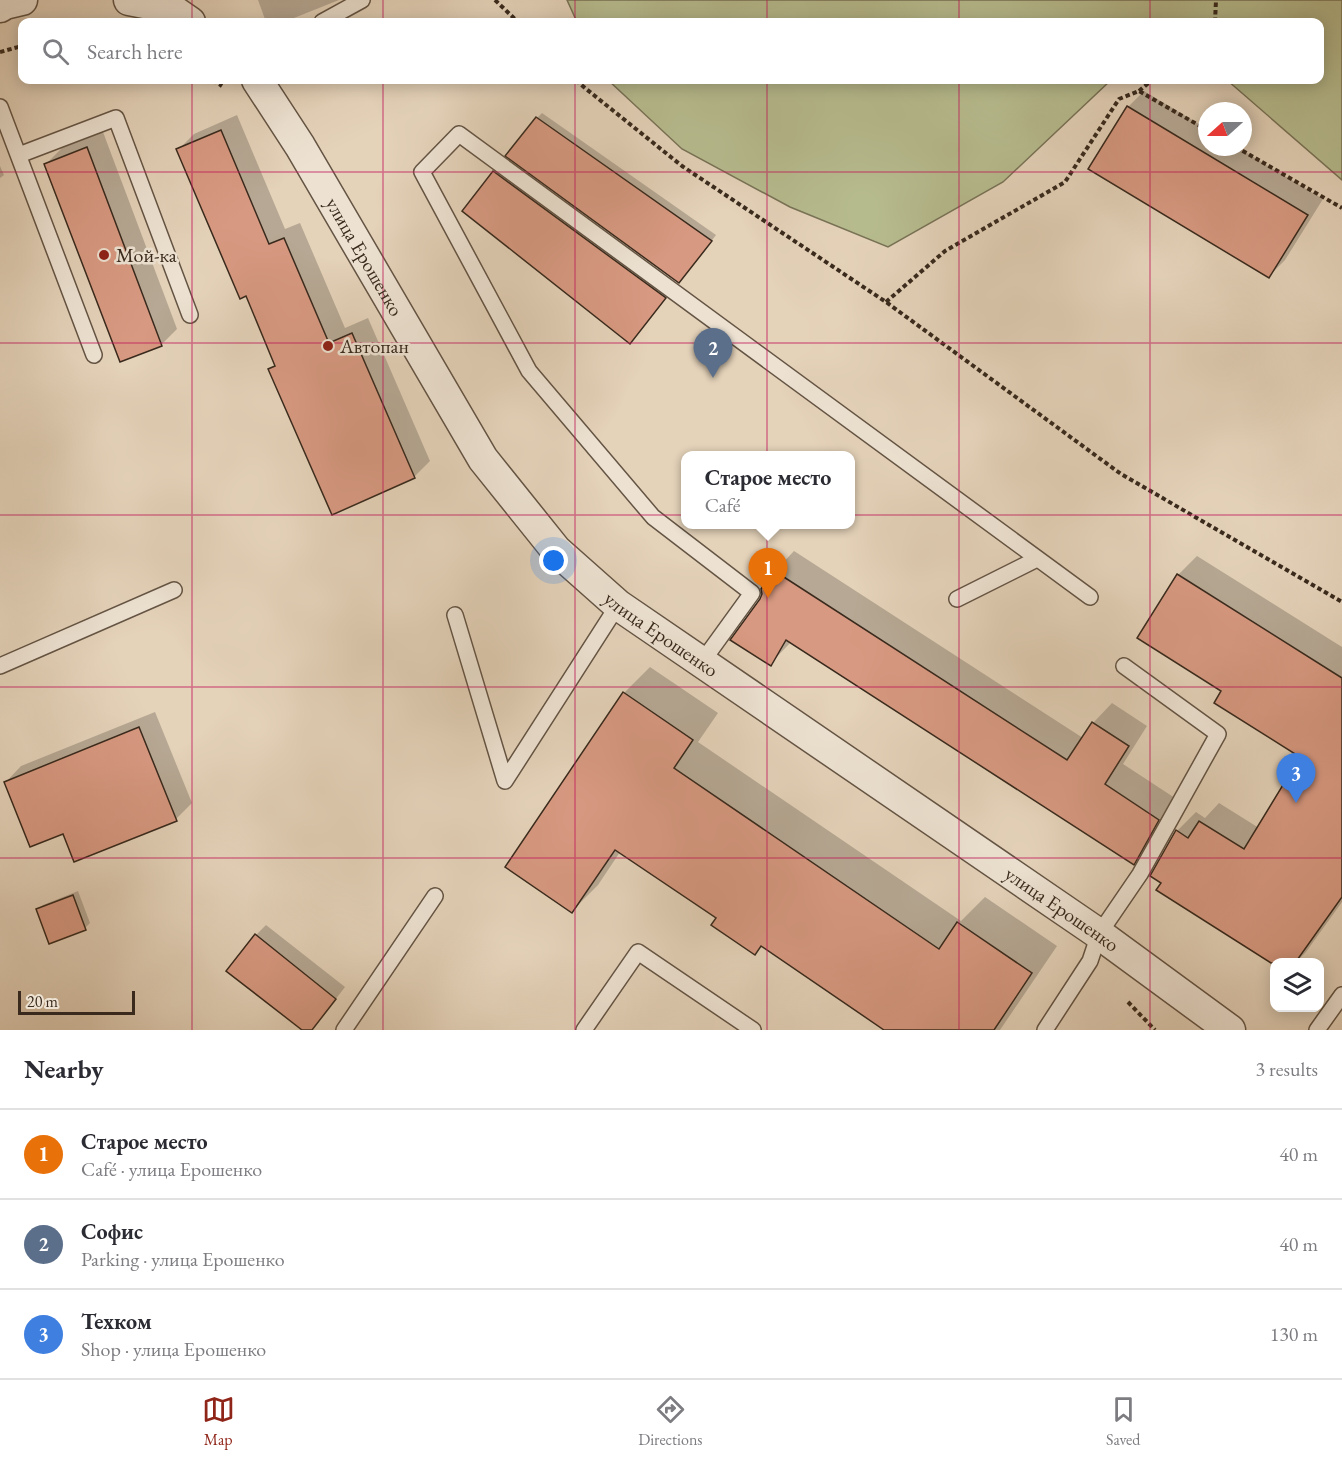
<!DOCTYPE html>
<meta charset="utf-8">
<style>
body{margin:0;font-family:"EB Garamond",serif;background:#f2f2f3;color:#2b2b33}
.controls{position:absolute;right:18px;bottom:18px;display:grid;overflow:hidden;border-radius:12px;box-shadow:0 3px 15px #0003}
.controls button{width:54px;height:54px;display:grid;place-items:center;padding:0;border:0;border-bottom:2px solid #e1e1e2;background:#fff;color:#2b2b33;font:30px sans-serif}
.compass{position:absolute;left:1198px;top:102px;width:54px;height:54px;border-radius:50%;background:#fff;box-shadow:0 3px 15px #0003;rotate:249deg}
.scale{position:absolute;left:18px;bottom:15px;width:117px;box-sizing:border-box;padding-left:6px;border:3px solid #392a1d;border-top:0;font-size:16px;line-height:21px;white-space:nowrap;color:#392a1d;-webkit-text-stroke:4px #ede2d2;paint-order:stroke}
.you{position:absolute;left:554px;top:561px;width:21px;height:21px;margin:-15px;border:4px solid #fff;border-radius:50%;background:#1a73e8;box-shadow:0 0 0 9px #1a73e833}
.badge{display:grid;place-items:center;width:39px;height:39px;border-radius:50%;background:#8f2418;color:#fff;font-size:20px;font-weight:700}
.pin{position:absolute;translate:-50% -50px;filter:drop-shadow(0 2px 3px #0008)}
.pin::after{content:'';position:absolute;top:32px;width:21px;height:18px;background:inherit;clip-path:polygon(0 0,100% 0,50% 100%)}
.popup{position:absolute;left:681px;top:451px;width:174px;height:78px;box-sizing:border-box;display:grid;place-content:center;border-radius:12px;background:#fff;filter:drop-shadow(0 2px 4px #0005);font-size:20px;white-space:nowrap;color:#7c7c81}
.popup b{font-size:22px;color:#2b2b33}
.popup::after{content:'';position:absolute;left:50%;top:100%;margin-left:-12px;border:12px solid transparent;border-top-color:#fff}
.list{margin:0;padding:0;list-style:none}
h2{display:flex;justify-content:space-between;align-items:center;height:78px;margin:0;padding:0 24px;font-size:26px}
h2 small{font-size:20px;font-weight:400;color:#7c7c81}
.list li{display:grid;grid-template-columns:39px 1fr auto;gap:18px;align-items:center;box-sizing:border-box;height:90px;padding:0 24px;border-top:2px solid #e1e1e2}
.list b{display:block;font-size:22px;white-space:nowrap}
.list p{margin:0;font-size:20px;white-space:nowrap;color:#7c7c81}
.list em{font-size:20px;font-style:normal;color:#7c7c81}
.icon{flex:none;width:33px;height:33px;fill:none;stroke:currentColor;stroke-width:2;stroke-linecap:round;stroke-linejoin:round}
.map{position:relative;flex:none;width:1342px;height:1030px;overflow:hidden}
.search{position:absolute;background:#fff;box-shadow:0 3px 15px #0003;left:18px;right:18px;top:18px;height:66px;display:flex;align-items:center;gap:15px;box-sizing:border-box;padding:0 21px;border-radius:12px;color:#7c7c81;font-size:22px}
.sheet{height:348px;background:#fff}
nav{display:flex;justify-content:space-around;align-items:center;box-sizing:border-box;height:84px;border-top:2px solid #e1e1e2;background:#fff;font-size:16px;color:#7c7c81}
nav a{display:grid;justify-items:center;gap:3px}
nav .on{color:#8f2418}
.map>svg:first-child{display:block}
</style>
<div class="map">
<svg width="1342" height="1030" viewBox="0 0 1342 1030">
<rect width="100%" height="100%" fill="#e4d2b9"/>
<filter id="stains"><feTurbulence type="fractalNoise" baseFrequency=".00333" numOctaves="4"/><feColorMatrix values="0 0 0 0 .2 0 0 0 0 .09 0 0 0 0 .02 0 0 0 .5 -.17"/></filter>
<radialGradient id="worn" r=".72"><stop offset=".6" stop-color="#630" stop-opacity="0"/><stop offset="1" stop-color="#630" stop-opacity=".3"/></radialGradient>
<g fill="#b6bb8e" stroke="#787256" stroke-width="1.5">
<polygon points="567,0 1342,0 1342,180 1227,80 1320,80 1320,22 577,22"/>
<polygon points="608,80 1111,80 1003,182 888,247 790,207 682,149"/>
</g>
<g fill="#0003">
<polygon points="258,0 339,0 284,22 266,22"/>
<polygon points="1144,91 1207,129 1207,147 1237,147 1323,199 1285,260 1269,276 1128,107"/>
<polygon points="542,113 716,235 684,276 537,118"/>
<polygon points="237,115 285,229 300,223 345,328 368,318 430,461 414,477 270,370 276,364 246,294 178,150 194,134"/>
<polygon points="103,132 177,329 162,344 121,360 46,164 62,148"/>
<polygon points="0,166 4,175 0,178"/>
<polygon points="500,167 670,292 635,337 494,172"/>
<polygon points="794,551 1083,738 1093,723 1112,703 1147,726 1123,764 1178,800 1153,844 1133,863 791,642 770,664 761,599 763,594 763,590 775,571"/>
<polygon points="1197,556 1342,647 1342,902 1306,952 1296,962 1274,963 1163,883 1177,831 1196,812 1205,818 1219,803 1259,828 1303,757 1223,691 1178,575"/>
<polygon points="650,667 718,713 698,742 961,921 985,897 1057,946 1000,1030 887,1030 763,945 755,953 718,918 620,852 598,885 572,911 507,867 624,693"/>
<polygon points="155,712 192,803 176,819 6,782 21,766"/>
<polygon points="78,891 90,923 85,928 38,910 43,905"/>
<polygon points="266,925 345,987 318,1022 311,1030 304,1030 256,935"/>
</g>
<g fill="#d79981" stroke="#392a1d" stroke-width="1.5">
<polygon points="1127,106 1308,215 1269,278 1088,169"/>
<polygon points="536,117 712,241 679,283 505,156"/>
<polygon points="221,130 269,244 284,238 329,343 352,333 415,478 332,515 268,369 275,366 246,296 240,299 176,149"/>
<polygon points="87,147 162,346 120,362 44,164"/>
<polygon points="493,171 666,298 630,344 462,211"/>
<polygon points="773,570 1067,760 1092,722 1129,746 1105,784 1159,820 1134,865 786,640 771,666 730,640 760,599 762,594 761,589"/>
<polygon points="1177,574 1342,678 1342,897 1295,963 1271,963 1156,890 1161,883 1150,876 1176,830 1188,838 1199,821 1244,849 1300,757 1214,703 1221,691 1137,638"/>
<polygon points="623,692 693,740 674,768 939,949 957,922 1032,973 994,1030 884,1030 761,946 755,955 711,925 716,918 615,850 572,913 505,867"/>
<polygon points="139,727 177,821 74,862 63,834 30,847 4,782"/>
<polygon points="73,895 86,930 49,944 36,909"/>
<polygon points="255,934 336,999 312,1030 302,1030 226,971"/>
</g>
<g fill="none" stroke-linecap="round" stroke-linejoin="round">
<g stroke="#645444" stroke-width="18">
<g id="lane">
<polyline points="322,22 362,0"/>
<polyline points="0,107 94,355"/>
<polyline points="19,155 116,118 190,315"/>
<polyline points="957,599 1037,559"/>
<polyline points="455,615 505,781 618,605"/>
<polyline points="702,662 752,593 653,517 529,371 422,172 459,134 1090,597"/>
<polyline points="0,666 174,590"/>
<polyline points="344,1030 435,896"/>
<polyline points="584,1030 638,952 753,1030"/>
<polyline points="1045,1030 1090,961 1099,934 1140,874 1218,734 1124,666"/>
<polyline points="1317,1030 1342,995"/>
</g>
</g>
<g stroke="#645444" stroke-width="33">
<g id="street">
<polyline points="129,0 170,8"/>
<polyline points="158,0 190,22"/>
<polyline points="0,7 5,4 22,0"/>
<path id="s1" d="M257 80 300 146 483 459 556 550 618 605 1099 934 1230 1030"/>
</g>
</g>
<g stroke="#392a1d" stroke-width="4" stroke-dasharray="4.5 3" stroke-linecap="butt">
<polyline points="495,0 518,22"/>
<polyline points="1215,22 1216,0"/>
<polyline points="0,52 22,46"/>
<polyline points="213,80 222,86"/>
<polyline points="576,80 585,88 682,166 886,302 1121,474 1342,602"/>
<polyline points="1139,91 1152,80"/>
<polyline points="1236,147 1342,208"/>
<polyline points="886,302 945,251 1065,182 1119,99 1139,91 1207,130"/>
<polyline points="1128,1002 1155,1030"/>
</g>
<use href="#lane" stroke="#ede2d2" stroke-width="15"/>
<use href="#street" stroke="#ede2d2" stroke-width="30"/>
</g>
<path fill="none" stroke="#c2185b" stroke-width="1.5" stroke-opacity="0.55" d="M192 0V22M383 0V22M575 0V22M767 0V22M959 0V22M1150 0V22M192 80V1030M383 80V1030M575 80V1030M767 80V1030M959 80V1030M1150 80V1030M0 172H1342M0 343H1342M0 515H1342M0 687H1342M0 858H1342"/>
<g fill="#8f2418" stroke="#ede2d2" stroke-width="2">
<circle cx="104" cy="255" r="6"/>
<circle cx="328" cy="346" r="6"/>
</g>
<g text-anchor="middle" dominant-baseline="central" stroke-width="5" stroke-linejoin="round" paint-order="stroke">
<g font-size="20" fill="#392a1d" stroke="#ede2d2" text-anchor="start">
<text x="116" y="255">Мой-ка</text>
<text x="340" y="346">Автопан</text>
</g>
<g font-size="20" fill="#392a1d" stroke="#ede2d2">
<text stroke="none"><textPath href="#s1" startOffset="207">улица Ерошенко</textPath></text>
<text stroke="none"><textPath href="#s1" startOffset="693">улица Ерошенко</textPath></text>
<text stroke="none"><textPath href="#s1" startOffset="1179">улица Ерошенко</textPath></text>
</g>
</g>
<rect width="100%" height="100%" filter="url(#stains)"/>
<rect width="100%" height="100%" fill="url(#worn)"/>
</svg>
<div class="controls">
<button><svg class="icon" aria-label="layers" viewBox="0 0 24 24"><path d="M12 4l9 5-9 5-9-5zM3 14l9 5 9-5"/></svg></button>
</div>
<svg class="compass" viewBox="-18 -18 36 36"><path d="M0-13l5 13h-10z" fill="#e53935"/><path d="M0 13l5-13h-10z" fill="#7c7c81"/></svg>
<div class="scale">20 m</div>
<div class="you"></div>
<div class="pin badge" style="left:768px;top:598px;background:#e8710a">1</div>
<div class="popup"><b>Старое место</b>Café</div>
<div class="pin badge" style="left:713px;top:378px;background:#5c6f8a">2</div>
<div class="pin badge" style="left:1296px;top:803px;background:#3f7fe0">3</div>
<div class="search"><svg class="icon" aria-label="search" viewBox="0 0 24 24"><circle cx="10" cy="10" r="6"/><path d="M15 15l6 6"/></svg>Search here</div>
</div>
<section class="sheet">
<h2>Nearby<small>3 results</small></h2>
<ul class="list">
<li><span class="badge" style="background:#e8710a">1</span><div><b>Старое место</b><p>Café · улица Ерошенко</p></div><em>40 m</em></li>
<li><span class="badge" style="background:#5c6f8a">2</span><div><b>Софис</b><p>Parking · улица Ерошенко</p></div><em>40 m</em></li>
<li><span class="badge" style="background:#3f7fe0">3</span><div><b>Техком</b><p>Shop · улица Ерошенко</p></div><em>130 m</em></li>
</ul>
</section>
<nav>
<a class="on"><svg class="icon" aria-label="map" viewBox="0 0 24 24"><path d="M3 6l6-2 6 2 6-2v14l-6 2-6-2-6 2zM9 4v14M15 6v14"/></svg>Map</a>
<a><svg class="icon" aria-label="directions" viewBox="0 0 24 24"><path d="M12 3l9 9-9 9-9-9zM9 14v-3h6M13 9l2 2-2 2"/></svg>Directions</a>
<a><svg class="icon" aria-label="saved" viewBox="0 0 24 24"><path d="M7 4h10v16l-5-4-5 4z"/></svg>Saved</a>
</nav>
